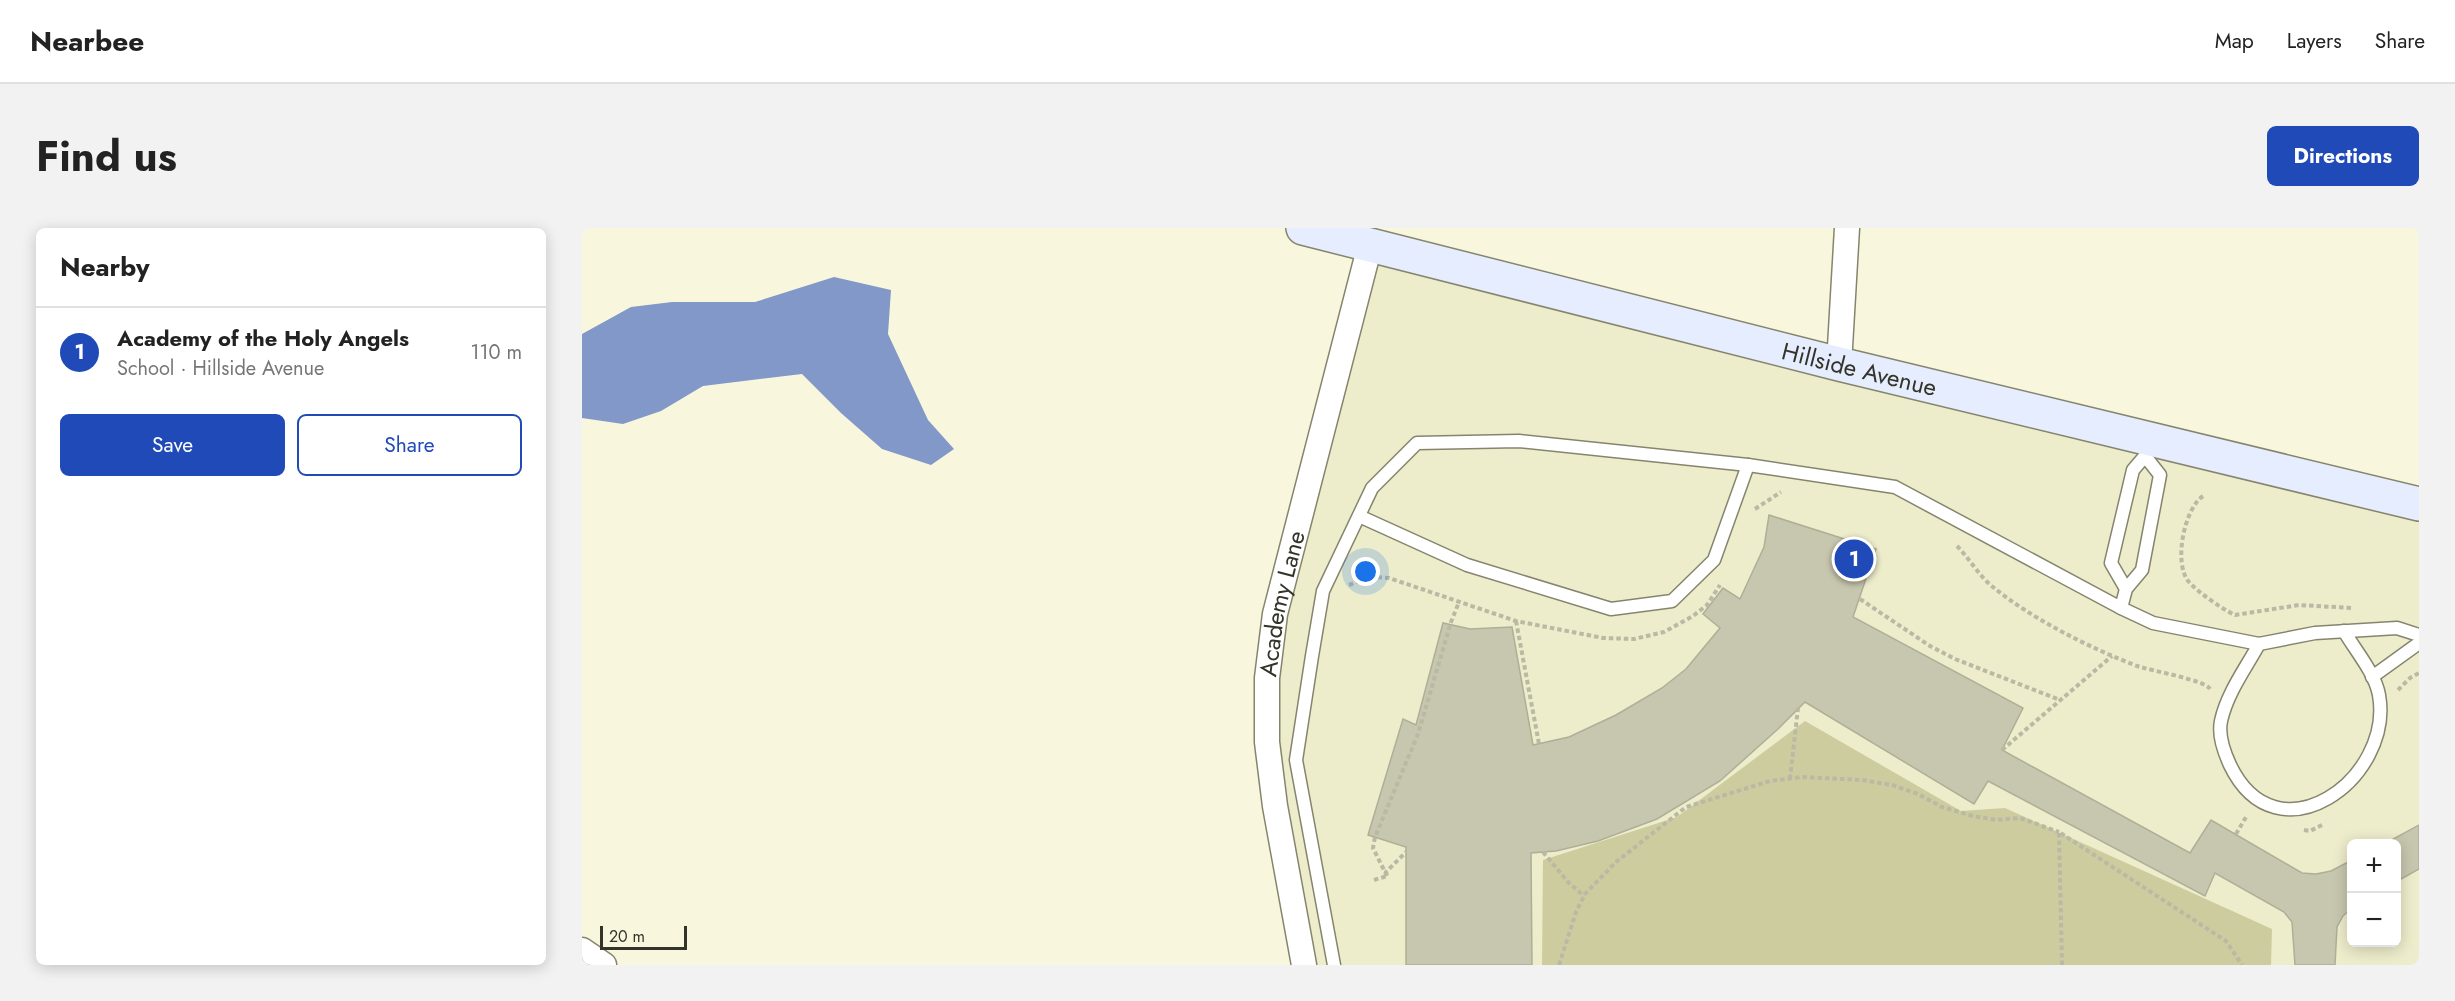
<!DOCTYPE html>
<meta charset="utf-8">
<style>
body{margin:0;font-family:Jost,sans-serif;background:#f2f2f2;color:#222}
.controls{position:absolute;right:18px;bottom:18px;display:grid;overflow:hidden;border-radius:9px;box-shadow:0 3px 15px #0003}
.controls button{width:54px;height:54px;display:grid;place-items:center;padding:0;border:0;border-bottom:2px solid #e0e0e0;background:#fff;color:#222;font:30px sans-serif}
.scale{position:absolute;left:18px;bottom:15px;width:87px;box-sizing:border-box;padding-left:6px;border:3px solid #333329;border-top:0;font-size:16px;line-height:21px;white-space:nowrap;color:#333329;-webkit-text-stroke:4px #f8f7dd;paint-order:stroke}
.you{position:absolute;left:784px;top:344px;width:21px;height:21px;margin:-15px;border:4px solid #fff;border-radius:50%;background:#1a73e8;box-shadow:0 0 0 9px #1a73e833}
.badge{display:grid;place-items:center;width:39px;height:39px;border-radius:50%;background:#1f4ab8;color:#fff;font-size:20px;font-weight:700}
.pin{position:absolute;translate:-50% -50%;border:3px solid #fff;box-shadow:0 2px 6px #0006}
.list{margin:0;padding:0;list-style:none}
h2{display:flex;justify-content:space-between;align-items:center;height:78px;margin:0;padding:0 24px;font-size:26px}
h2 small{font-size:20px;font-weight:400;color:#767676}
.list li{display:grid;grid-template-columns:39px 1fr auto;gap:18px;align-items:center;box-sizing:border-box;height:90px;padding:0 24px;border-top:2px solid #e0e0e0}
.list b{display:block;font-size:22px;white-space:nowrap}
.list p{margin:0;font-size:20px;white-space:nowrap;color:#767676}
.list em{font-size:20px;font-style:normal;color:#767676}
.actions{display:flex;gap:12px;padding:18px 24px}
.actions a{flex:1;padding:14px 0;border:2px solid #1f4ab8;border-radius:9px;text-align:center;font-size:21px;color:#1f4ab8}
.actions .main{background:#1f4ab8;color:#fff}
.map{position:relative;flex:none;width:1837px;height:737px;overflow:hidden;border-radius:9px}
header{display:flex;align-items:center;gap:36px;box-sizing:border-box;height:84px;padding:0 30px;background:#fff;border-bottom:2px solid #e0e0e0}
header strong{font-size:28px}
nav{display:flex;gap:33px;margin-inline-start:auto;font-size:21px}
.intro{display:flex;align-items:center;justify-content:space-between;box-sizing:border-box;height:144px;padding:0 36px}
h1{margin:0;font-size:42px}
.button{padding:15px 27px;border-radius:9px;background:#1f4ab8;color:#fff;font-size:21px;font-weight:700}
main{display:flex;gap:36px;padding:0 36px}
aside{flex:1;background:#fff;border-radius:9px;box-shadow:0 3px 15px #0003}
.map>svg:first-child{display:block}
</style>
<header>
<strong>Nearbee</strong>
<nav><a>Map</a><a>Layers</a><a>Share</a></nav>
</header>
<div class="intro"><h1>Find us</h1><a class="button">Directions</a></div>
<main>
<aside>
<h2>Nearby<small></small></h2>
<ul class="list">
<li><span class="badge">1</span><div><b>Academy of the Holy Angels</b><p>School · Hillside Avenue</p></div><em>110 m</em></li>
</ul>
<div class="actions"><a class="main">Save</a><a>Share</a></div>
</aside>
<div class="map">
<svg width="1837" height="737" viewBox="0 0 1837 737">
<rect width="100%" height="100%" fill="#f8f7dd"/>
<path fill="#edeccb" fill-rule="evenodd" d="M787 21 1837 277V737H722L685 450ZM1770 616H1814V714H1770Z"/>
<polygon fill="#cdcc9f" points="1223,493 1379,583 1423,580 1690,701 1689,737 960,737 961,632 1095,589"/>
<polygon fill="#8198c8" points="252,49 309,62 306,106 346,192 372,221 349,237 300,221 259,185 220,146 121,158 79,183 41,196 0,190 0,106 49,79 90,74 173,74"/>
<g fill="#c7c6ae" stroke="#afaf97" stroke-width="1.5">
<polygon points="1187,287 1294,321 1271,389 1441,480 1420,522 1608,625 1629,592 1720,645 1734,646 1749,643 1770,632 1770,680 1761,688 1755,699 1753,737 1713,737 1710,694 1702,684 1633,645 1623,668 1406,553 1392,576 1223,474 1196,501 1138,553 1075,591 1016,613 974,623 949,625 950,737 824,737 824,619 786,607 821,491 834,497 861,395 888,401 930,399 951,517 987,509 1034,487 1080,460 1104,441 1138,400 1121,386 1141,360 1158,371 1182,319"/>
<polygon points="1837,597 1837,641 1814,654 1814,616 1802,616"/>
</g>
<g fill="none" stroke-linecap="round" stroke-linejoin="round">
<g stroke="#85856e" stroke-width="15">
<g id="lane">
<polyline points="777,288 885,337 1029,381 1090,373 1132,332 1166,237"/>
<polyline points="1544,361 1529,335 1551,242 1563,228 1578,247 1560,342 1544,361 1539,380 1571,395 1677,416 1733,405 1815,400 1837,407"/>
<path d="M1677 416C1664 440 1645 465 1639 493 1636 507 1642 524 1648 537 1695 635 1812 551 1797 467 1793 445 1773 422 1762 403"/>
<polyline points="1790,449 1837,415"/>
<polyline points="752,737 714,532 730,428 741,363 790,260 835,215 937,213 1166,237 1313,259 1539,380"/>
</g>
</g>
<g stroke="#85856e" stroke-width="27">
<g id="street">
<polyline points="1257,136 1265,0"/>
<polyline points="0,722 22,737"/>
<path id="s1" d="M722 737 693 578 685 514V450L693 386 787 21 808 25"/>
</g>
</g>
<g stroke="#85856e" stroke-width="36">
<g id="secondary">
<path id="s2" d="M721 0 1257 136 1837 276"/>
</g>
</g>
<g stroke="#b9b9a4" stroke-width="4" stroke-dasharray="4.5 3" stroke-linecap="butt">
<path d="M1621 268C1602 281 1591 336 1607 354 1617 365 1640 381 1653 387L1717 377 1771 380"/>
<polyline points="1173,281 1199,264"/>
<path d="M1375 318C1387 330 1397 348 1411 359 1450 391 1508 420 1555 438 1570 443 1623 452 1628 461"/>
<polyline points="767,357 789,349 807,350 934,393 1021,410 1052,411 1082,404 1111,388 1125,377 1138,357"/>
<polyline points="1278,371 1348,418 1373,431 1478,472"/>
<polyline points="934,393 957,516"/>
<polyline points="1816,462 1828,450 1837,445"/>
<polyline points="1420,522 1530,428"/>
<polyline points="1208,551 1216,480"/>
<polyline points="1722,602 1728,603 1740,597"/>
<polyline points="1654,606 1664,589"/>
<polyline points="961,624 987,655 1002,668"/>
<polyline points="805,648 791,620 793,609 836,506 869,394 877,374"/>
<polyline points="792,652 805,648 804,644 824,624"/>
<polyline points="977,737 994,684 1003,666 1034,634 1104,579 1188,553 1220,549 1280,552 1310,557 1336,566 1360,579 1391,588 1414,592 1438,590 1477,604"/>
<polyline points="1480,737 1477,604 1644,713 1660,737"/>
</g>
<use href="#lane" stroke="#fff" stroke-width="12"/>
<use href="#street" stroke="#fff" stroke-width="24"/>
<use href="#secondary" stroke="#e5edfe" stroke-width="33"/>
</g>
<g text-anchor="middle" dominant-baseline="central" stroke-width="6" stroke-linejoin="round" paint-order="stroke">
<g font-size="24" fill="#333329" stroke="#f8f7dd">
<text stroke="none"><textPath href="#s2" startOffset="574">Hillside Avenue</textPath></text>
<text stroke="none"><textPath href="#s1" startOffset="366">Academy Lane</textPath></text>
</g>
</g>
</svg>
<div class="controls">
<button>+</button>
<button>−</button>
</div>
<div class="scale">20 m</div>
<div class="you"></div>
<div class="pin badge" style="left:1272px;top:331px">1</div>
</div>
</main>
